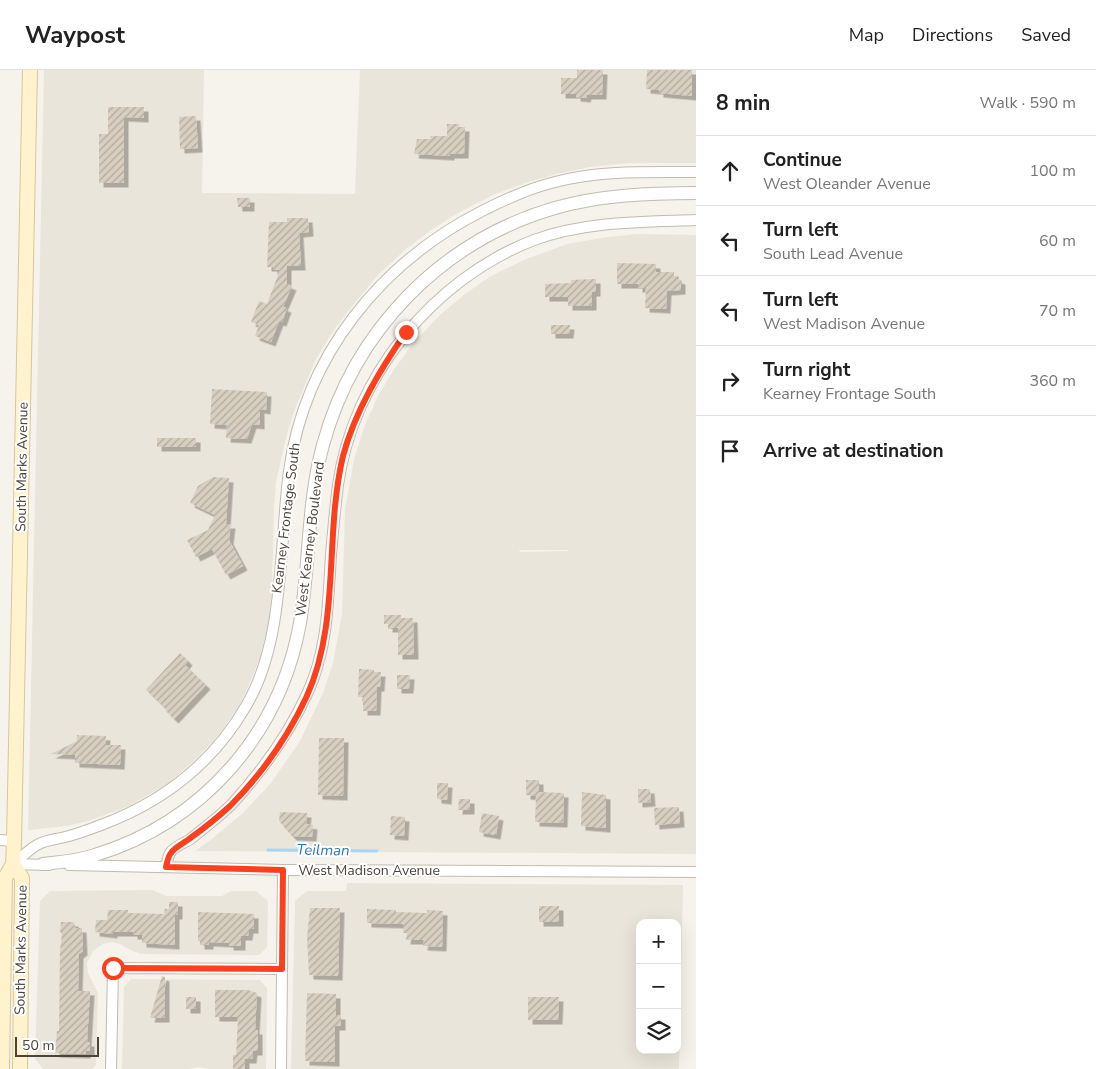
<!DOCTYPE html>
<meta charset="utf-8">
<style>
body{margin:0;font-family:"Nunito Sans",sans-serif;background:#f2f2f2;color:#222}
.controls{position:absolute;right:15px;bottom:15px;display:grid;overflow:hidden;border-radius:10px;box-shadow:0 5px 20px #0002}
.controls button{width:45px;height:45px;display:grid;place-items:center;padding:0;border:0;border-bottom:1px solid #e0e0e0;background:#fff;color:#222;font:25px sans-serif}
.scale{position:absolute;left:15px;bottom:12px;width:84px;box-sizing:border-box;padding-left:5px;border:2px solid #4b4439;border-top:0;font-size:14px;line-height:18px;white-space:nowrap;color:#4b4439;-webkit-text-stroke:4px #fff;paint-order:stroke}
.stop{position:absolute;width:15px;height:15px;margin:-11px;border:4px solid #fc3f1d;border-radius:50%;background:#fff}
.stop.end{background:#fc3f1d;border-color:#fff;box-shadow:0 1px 5px #0008}
.list{margin:0;padding:0;list-style:none}
h2{display:flex;justify-content:space-between;align-items:center;height:65px;margin:0;padding:0 20px;font-size:21px}
h2 small{font-size:16px;font-weight:400;color:#767676}
.list li{display:grid;grid-template-columns:32px 1fr auto;gap:15px;align-items:center;box-sizing:border-box;height:70px;padding:0 20px;border-top:1px solid #e0e0e0}
.list b{display:block;font-size:19px;white-space:nowrap}
.list p{margin:0;font-size:16px;white-space:nowrap;color:#767676}
.list em{font-size:16px;font-style:normal;color:#767676}
.icon{flex:none;width:28px;height:28px;fill:none;stroke:currentColor;stroke-width:2;stroke-linecap:round;stroke-linejoin:round}
.map{position:relative;flex:none;width:696px;height:999px;overflow:hidden}
header{display:flex;align-items:center;gap:30px;box-sizing:border-box;height:70px;padding:0 25px;background:#fff;border-bottom:1px solid #e0e0e0}
header strong{font-size:24px}
nav{display:flex;gap:28px;margin-inline-start:auto;font-size:18px}
main{display:flex}
aside{flex:1;background:#fff}
.map>svg:first-child{display:block}
</style>
<header>
<strong>Waypost</strong>
<nav><a>Map</a><a>Directions</a><a>Saved</a></nav>
</header>
<main>
<div class="map">
<svg width="696" height="999" viewBox="0 0 696 999">
<defs>
<pattern id="building-hatch" width="6" height="6" patternUnits="userSpaceOnUse" patternTransform="scale(1.25)"><rect width="6" height="6" fill="#d8cfc1"/><path d="M-1 1l2-2M0 6l6-6M5 7l2-2" fill="none" stroke="#b1aa9e"/></pattern>
<filter id="shadow"><feDropShadow dx="4.5" dy="4.5" stdDeviation="0" flood-color="#0004"/></filter>
</defs>
<rect width="100%" height="100%" fill="#f6f3ec"/>
<g fill="#eae5da" fill-rule="evenodd">
<polygon points="44,0 204,0 202,123 355,124 360,0 696,0 696,93 629,93 590,97 556,104 525,113 493,125 458,143 431,160 405,180 378,205 345,245 330,266 315,291 295,339 287,364 276,412 274,438 272,520 269,550 260,588 246,622 238,637 218,666 194,691 167,714 129,736 88,751 67,756 28,760"/>
<path d="M637 164 696 165V784L195 781 213 768 243 743 271 713 300 671 323 623 333 593 342 544 345 440 354 389 365 355 378 326 394 299 416 270 441 244 465 224 491 206 524 190 567 174 608 167ZM519 480H568V481L520 482Z"/>
<path d="M347 813 683 815 679 999H291L295 831 307 821H346ZM640 853H677V980H640Z"/>
<polygon points="153,820 166,826 222,826 231,821 256,821 268,831 267,877 259,885 141,884 130,880 120,874 112,872 103,874 93,881 87,893 88,903 98,923 96,995 92,999 43,999 35,989 40,831 50,821"/>
<polygon points="131,909 260,910 267,918 266,999 209,999 200,997 189,999 122,999 124,917"/>
</g>
<g fill="none" stroke-linecap="round" stroke-linejoin="round">
<polyline stroke="#a9d4f2" stroke-width="3" points="268,780 377,781"/>
</g>
<g fill="url(#building-hatch)" filter="url(#shadow)">
<polygon points="577,0 603,0 602,25 587,25 586,28 576,27 576,24 561,24 561,8 577,8"/>
<polygon points="647,0 692,0 692,26 659,23 659,20 646,19"/>
<polygon points="108,37 144,37 144,48 124,47 124,113 99,113 99,64 108,64"/>
<polygon points="196,46 198,78 180,79 179,47"/>
<polygon points="447,54 459,54 459,57 465,57 464,84 450,84 450,86 414,84 417,69 431,69 430,66 447,66"/>
<polygon points="237,128 250,128 250,137 238,137"/>
<polygon points="287,148 308,148 309,162 299,163 301,196 287,196 287,214 292,216 283,237 287,238 282,252 279,251 271,272 255,266 259,255 251,252 259,231 267,234 280,200 273,200 273,197 267,197 269,152 287,152"/>
<polygon points="617,193 656,194 656,202 674,202 674,206 677,206 677,209 681,210 681,220 667,221 666,239 645,238 646,218 638,218 638,214 617,214"/>
<polygon points="596,209 596,222 592,222 592,236 568,236 568,227 545,227 545,214 571,213 571,210"/>
<polygon points="551,255 570,255 569,264 551,264"/>
<polygon points="212,319 267,322 266,340 260,339 260,355 252,354 247,369 226,368 227,355 210,354"/>
<rect x="157" y="368" width="39" height="9"/>
<polygon points="213,407 229,408 226,454 231,454 229,470 243,496 226,505 212,479 196,487 187,470 208,460 215,445 190,433 198,416"/>
<polygon points="384,545 401,545 401,548 413,548 414,585 398,585 398,558 388,558 388,554 384,554"/>
<polygon points="180,583 188,591 185,595 206,615 174,649 165,640 166,639 146,620"/>
<polygon points="359,599 374,600 374,602 381,602 380,617 377,617 376,641 363,641 363,627 358,627"/>
<polygon points="397,605 410,605 409,619 397,619"/>
<polygon points="77,665 106,666 105,675 121,675 120,695 75,693 75,685 51,684 77,671"/>
<polygon points="319,668 344,668 343,726 318,725"/>
<polygon points="526,710 539,710 539,722 564,723 563,753 535,752 536,726 526,725"/>
<polygon points="437,713 448,713 447,730 437,729"/>
<polygon points="638,719 650,719 651,732 638,733"/>
<polygon points="582,722 606,725 606,758 581,756"/>
<polygon points="459,729 470,729 470,740 458,740"/>
<polygon points="679,737 680,753 655,755 654,738"/>
<polygon points="280,742 307,743 306,754 313,755 312,767 292,766 279,751"/>
<polygon points="482,743 499,746 496,765 479,762"/>
<polygon points="391,746 405,747 404,766 390,765"/>
<polygon points="169,832 178,832 178,845 175,845 175,875 142,873 142,865 133,865 133,862 113,862 113,864 95,862 96,850 107,850 108,840 128,840 128,843 164,844 165,839 169,839"/>
<rect x="539" y="836" width="20" height="16"/>
<polygon points="310,838 340,838 338,906 309,905 307,867"/>
<polygon points="367,839 396,840 396,842 427,843 427,840 443,841 442,877 423,876 424,870 406,870 407,863 403,863 403,854 367,853"/>
<polygon points="198,842 254,844 254,859 249,859 248,866 241,866 241,876 229,876 229,873 209,872 209,875 200,875 200,871 198,871"/>
<polygon points="61,852 74,852 75,858 82,858 83,881 79,884 78,921 90,921 87,972 90,972 90,981 86,981 86,984 55,983 57,961 59,961 60,881 62,864 60,862"/>
<polygon points="162,906 165,907 165,948 150,948"/>
<polygon points="215,920 248,920 257,923 255,960 258,960 258,981 253,981 252,989 245,989 245,999 233,999 233,985 236,985 238,947 215,947"/>
<polygon points="307,923 336,924 336,945 341,945 341,956 335,956 335,992 305,991"/>
<rect x="186" y="927" width="10" height="12"/>
<polygon points="528,927 559,927 558,950 528,950"/>
</g>
<g fill="none" stroke-linecap="round" stroke-linejoin="round">
<g stroke="#c2bbae" stroke-width="12">
<g id="minor">
<polyline points="0,770 14,771"/>
<path d="M13 794C21 788 30 778 39 774 46 770 57 769 65 767 78 764 90 759 101 755 163 732 213 693 246 636 285 571 279 475 289 401 305 285 381 192 484 140 506 129 530 118 555 112 600 100 649 102 696 102"/>
<polyline points="13,794 49,795"/>
<polyline points="69,795 283,800 696,802"/>
<path d="M166 797C167 793 168 786 170 783 173 778 183 773 189 770 203 759 219 747 232 734 263 700 289 664 308 622 328 578 328 532 331 485 333 461 335 438 338 415 353 307 433 209 534 170 585 151 642 152 696 150"/>
<polyline points="111,999 113,898 282,899"/>
<polyline points="281,999 283,800"/>
</g>
</g>
<g stroke="#c2bbae" stroke-width="14">
<path id="tertiary" d="M43 794C60 792 78 791 95 785 203 752 280 664 300 553 310 494 307 433 323 375 354 261 441 171 555 138 600 125 650 123 696 123"/>
</g>
<g stroke="#d6c79b" stroke-width="16">
<g id="secondary">
<polyline points="13,794 22,808 20,999"/>
<polyline points="2,999 5,808 13,794 14,771 30,0"/>
</g>
</g>
<use href="#minor" stroke="#fff" stroke-width="10"/>
<use href="#tertiary" stroke="#fff" stroke-width="12"/>
<use href="#secondary" stroke="#fff3cd" stroke-width="14"/>
</g>
<g fill="none" stroke-linecap="round" stroke-linejoin="round">
<path stroke="#fc3f1d" stroke-width="6" d="M113 898 282 899 283 800 166 797C167 793 168 786 171 783 175 777 184 773 189 769 203 759 217 748 230 736 261 705 287 668 306 628 341 552 324 466 343 386 355 341 380 300 406 262"/>
</g>
<g text-anchor="middle" dominant-baseline="central" stroke-width="4" stroke-linejoin="round" paint-order="stroke">
<g font-size="14" fill="#4b4439" stroke="#fff">
<text transform="translate(22 397) rotate(-89)">South Marks Avenue</text>
<text transform="translate(286 448) rotate(-83)">Kearney Frontage South</text>
<text transform="translate(310 469) rotate(-83)">West Kearney Boulevard</text>
<text x="369" y="800">West Madison Avenue</text>
<text transform="translate(21 880) rotate(-89)">South Marks Avenue</text>
</g>
<g font-size="15" font-style="italic" fill="#2e7ab2" stroke="#fff">
<text transform="translate(323 780) rotate(1)">Teilman</text>
</g>
</g>
</svg>
<div class="controls">
<button>+</button>
<button>−</button>
<button><svg class="icon" aria-label="layers" viewBox="0 0 24 24"><path d="M12 4l9 5-9 5-9-5zM3 14l9 5 9-5"/></svg></button>
</div>
<div class="scale">50 m</div>
<div class="stop" style="left:113px;top:898px"></div>
<div class="stop end" style="left:406px;top:262px"></div>
</div>
<aside>
<h2>8 min<small>Walk · 590 m</small></h2>
<ul class="list">
<li><svg class="icon" aria-label="ahead" viewBox="0 0 24 24"><path d="M12 20V5M6 11l6-6 6 6"/></svg><div><b>Continue</b><p>West Oleander Avenue</p></div><em>100 m</em></li>
<li><svg class="icon" aria-label="left" viewBox="0 0 24 24"><path d="M17 20v-9H6M10 6l-5 5 5 5"/></svg><div><b>Turn left</b><p>South Lead Avenue</p></div><em>60 m</em></li>
<li><svg class="icon" aria-label="left" viewBox="0 0 24 24"><path d="M17 20v-9H6M10 6l-5 5 5 5"/></svg><div><b>Turn left</b><p>West Madison Avenue</p></div><em>70 m</em></li>
<li><svg class="icon" aria-label="right" viewBox="0 0 24 24"><path d="M7 20v-9h11M14 6l5 5-5 5"/></svg><div><b>Turn right</b><p>Kearney Frontage South</p></div><em>360 m</em></li>
<li><svg class="icon" aria-label="arrive" viewBox="0 0 24 24"><path d="M6 21V4h12l-3 4 3 4H6"/></svg><div><b>Arrive at destination</b></div></li>
</ul>
</aside>
</main>
